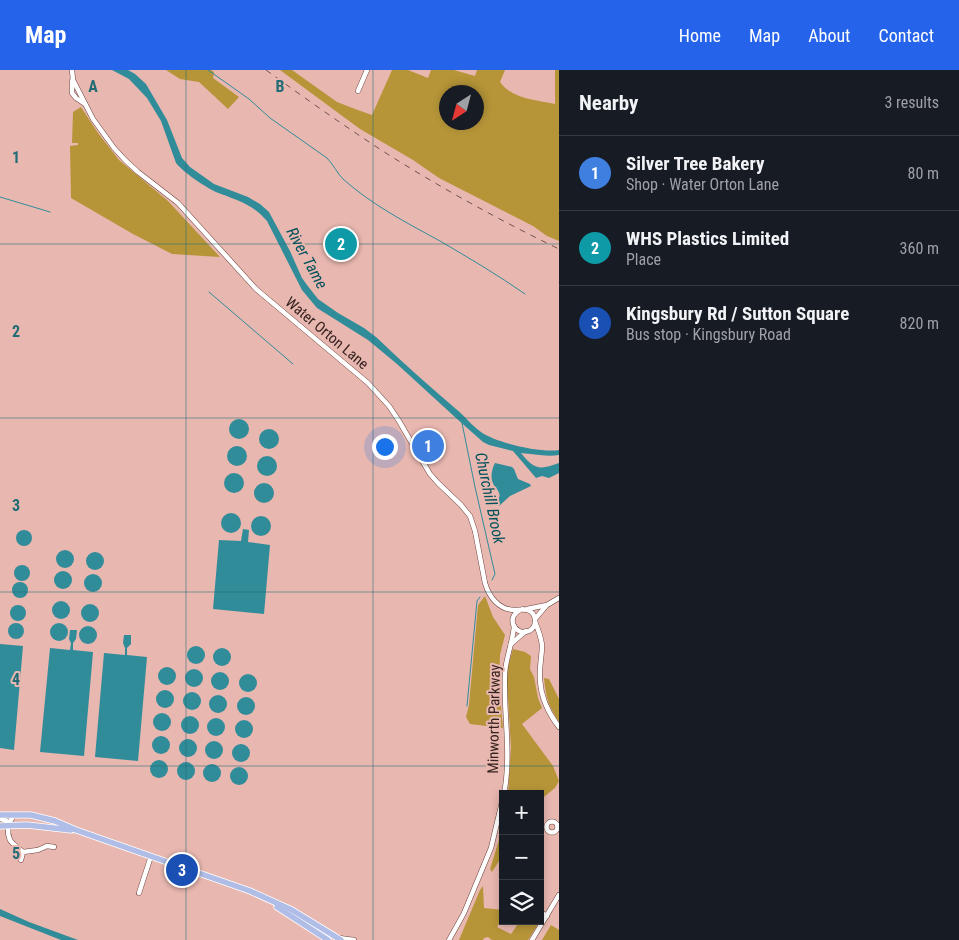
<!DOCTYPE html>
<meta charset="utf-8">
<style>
body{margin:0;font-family:"Roboto Condensed",sans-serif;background:#20242c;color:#f1f3f6}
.controls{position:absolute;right:15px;bottom:15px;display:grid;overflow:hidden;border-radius:0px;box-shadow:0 2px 8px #0003}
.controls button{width:45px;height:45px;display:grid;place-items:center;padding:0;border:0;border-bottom:1px solid #363941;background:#171b24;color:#f1f3f6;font:25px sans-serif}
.compass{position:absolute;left:439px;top:15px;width:45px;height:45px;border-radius:50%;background:#171b24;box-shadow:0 2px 8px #0003;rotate:216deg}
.you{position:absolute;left:384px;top:376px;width:18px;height:18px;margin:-12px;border:4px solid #fff;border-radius:50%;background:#1a73e8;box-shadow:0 0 0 8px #1a73e833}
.badge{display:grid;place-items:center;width:32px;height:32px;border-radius:50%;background:#2563eb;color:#fff;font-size:16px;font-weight:700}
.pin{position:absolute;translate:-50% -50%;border:2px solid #fff;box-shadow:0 1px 5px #0006}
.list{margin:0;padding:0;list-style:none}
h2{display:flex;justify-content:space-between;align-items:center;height:65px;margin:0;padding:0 20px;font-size:21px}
h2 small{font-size:16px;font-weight:400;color:#9ea1a6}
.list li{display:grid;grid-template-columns:32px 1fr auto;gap:15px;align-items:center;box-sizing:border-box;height:75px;padding:0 20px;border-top:1px solid #363941}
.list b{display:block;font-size:19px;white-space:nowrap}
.list p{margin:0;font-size:16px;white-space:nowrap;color:#9ea1a6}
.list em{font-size:16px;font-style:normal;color:#9ea1a6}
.icon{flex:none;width:28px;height:28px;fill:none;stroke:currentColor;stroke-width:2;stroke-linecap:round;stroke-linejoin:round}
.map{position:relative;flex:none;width:559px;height:870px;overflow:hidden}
header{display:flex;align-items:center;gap:30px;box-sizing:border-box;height:70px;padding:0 25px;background:#2563eb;color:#fff}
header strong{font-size:24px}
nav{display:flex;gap:28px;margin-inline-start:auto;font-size:18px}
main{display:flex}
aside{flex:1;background:#171b24}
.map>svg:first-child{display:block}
</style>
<header>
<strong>Map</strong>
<nav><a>Home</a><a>Map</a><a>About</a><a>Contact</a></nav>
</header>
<main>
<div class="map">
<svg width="559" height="870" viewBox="0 0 559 870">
<rect width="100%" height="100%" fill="#e8b7af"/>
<g fill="#b69538" fill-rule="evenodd">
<polygon points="166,0 211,0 214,2 213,8 239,27 228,39 199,12 180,9"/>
<path d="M280 0H292L337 32 355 39 372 45 392 0H408L428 8 431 0H454L475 6 477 0H505L500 12C512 29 536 30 555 34V0H559V171L547 166 533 156 439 108 413 90 360 59ZM447 22H477V52H447Z"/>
<polygon points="81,37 98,63 119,90 168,131 220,187 172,184 133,164 71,128 70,76 78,75 78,73 72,73 73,42"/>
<polygon points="485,526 493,547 505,565 500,585 499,616 503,658 470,654 466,647 469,635 478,535"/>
<polygon points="513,579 525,582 531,586 530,599 534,607 538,628 542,638 522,654 553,696 559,711 555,718 540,730 540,724 508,724 511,677 507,613 507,600"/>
<path d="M544 608 549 609 559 629V652C548 635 546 628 544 608Z"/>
<polygon points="503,757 503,785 492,802 490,799"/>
<polygon points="483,816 484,838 503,840 503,848 497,857 511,864 520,851 540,851 528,870 492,870 488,867 484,868 483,870 459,870 480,820"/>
<polygon points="551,855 559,860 559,870 542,870"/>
</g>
<g fill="#318c9a">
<path d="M112 0H128L135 4 146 14 167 50 182 88 190 97 214 114 248 127 260 134 269 142 290 181 302 208 307 215 318 229 338 243 364 258 376 267C402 292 429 316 456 339 465 346 472 356 481 362 496 373 541 383 559 380V385C546 387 533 384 521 383 534 400 540 400 559 393V403L549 408 542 406 536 408 513 381 489 375 483 372 456 348 397 294 368 270 317 238 302 220 267 151C253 135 240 131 221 124 209 120 184 103 176 93L161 51 147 28 129 9Z"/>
<circle cx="239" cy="359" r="10"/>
<circle cx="269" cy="369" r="10"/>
<circle cx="237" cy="386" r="10"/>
<circle cx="267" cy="396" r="10"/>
<path d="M495 393 512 397 514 399 518 409 530 414 531 416 510 426 499 436 496 434C497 431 501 427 499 423 498 419 494 417 493 413 490 408 492 398 495 393Z"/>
<circle cx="234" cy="413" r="10"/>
<circle cx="264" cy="423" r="10"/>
<circle cx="231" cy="453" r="10"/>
<circle cx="261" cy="456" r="10"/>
<polygon points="243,459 249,460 248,472 270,475 264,544 213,539 219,470 241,471"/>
<circle cx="24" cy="468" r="8"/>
<circle cx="65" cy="489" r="9"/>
<circle cx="95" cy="491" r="9"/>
<circle cx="22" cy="503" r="8"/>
<circle cx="63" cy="510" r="9"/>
<circle cx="93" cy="513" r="9"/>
<circle cx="20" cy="520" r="8"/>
<circle cx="61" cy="540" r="9"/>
<circle cx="90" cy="543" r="9"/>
<circle cx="18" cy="543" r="8"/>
<circle cx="59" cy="562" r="9"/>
<circle cx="16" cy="561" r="8"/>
<circle cx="88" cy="565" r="9"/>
<polygon points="70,560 77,560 76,569 73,573 73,580 93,582 84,686 40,682 50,578 70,580 71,573 69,569"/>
<polygon points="124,565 131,565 131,574 127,578 127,585 147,587 138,691 95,687 104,583 125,585 125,578 123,573"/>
<polygon points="0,574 23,576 14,680 0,678"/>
<circle cx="196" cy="585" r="9"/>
<circle cx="222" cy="587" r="9"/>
<circle cx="167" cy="606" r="9"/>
<circle cx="194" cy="608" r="9"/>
<circle cx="220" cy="611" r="9"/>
<circle cx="248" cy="613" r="9"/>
<circle cx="165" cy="629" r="9"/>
<circle cx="192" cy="631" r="9"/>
<circle cx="218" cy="634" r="9"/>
<circle cx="246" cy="636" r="9"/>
<circle cx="162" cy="652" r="9"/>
<circle cx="190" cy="655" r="9"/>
<circle cx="216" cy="657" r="9"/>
<circle cx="244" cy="659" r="9"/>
<circle cx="161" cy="675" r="9"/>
<circle cx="188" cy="678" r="9"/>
<circle cx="214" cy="680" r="9"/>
<circle cx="241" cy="683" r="9"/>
<circle cx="159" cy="699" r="9"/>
<circle cx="186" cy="701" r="9"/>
<circle cx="212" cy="703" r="9"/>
<circle cx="239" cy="706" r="9"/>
<polygon points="0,839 29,852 78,870 61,870 0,846"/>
</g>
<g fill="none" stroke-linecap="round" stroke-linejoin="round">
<g stroke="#318c9a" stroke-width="1">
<path d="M208 0 249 29 270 48 327 88C333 94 337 103 343 109 372 135 407 153 440 171 469 188 498 205 525 224"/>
<polyline points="0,127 50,142"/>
<polyline points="209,222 293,294"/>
<polyline points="462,353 475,417 495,504 492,510"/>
<polyline points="467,636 477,531 480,527"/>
</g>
<g stroke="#6c433c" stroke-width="5.5">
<g id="minor">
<path d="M72 0 73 10 93 49 114 78 125 90 138 102 178 133 256 219 368 313 389 336 399 351 430 404 438 413 461 435 470 446 475 461 485 513C489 527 499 540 515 540 520 540 525 538 530 541 537 546 537 557 529 561 514 567 504 545 523 539"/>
<polyline points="72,11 72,23 76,28 85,34"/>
<polyline points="358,21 367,0"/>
<polyline points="527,539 547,535 559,528"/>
<polyline points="535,549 546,536"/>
<path d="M535 552C538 559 541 567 542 575 542 586 539 598 540 610 541 627 549 644 559 657"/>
<polyline points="511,574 519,567 526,561"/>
<path d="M504 724C512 683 503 643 505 603 506 587 513 572 514 556"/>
<path d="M14 745C9 752 6 761 10 770 13 775 19 778 23 782L21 790"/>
<polyline points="0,749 7,751 9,753"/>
<circle cx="552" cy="757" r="5.5"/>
<polyline points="23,782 38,780 47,776 54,777"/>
<polyline points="139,823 151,786"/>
<polyline points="540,842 547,846"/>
<polyline points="339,868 354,870"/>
<polyline points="449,870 464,843 491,778 503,728"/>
<polyline points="532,870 559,825"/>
</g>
</g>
<g stroke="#fff" stroke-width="7">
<g id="major">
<polyline points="0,745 31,745 55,751 76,760 250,821 292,840 341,870"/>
<polyline points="0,756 27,755 71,760"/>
<polyline points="277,837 328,870"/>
</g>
</g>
<use href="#minor" stroke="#fff" stroke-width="4.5"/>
<use href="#major" stroke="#b0bee7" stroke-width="5.5"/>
<path stroke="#6e524d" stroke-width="1" stroke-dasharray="6 6" stroke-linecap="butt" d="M266 0C306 29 347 58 389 85 443 119 501 151 559 179"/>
</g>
<path fill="none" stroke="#226c76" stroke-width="1" stroke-opacity="0.55" d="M186 0V870M373 0V870M0 174H559M0 348H559M0 522H559M0 696H559"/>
<g text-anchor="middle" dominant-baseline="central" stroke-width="4" stroke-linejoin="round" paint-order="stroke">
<g font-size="15" fill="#34221f" stroke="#e8b7af">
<text transform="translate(327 263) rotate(40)">Water Orton Lane</text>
<text transform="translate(494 649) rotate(-89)">Minworth Parkway</text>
</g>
<g font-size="16" font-style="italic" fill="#00515b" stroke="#e8b7af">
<text transform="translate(307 188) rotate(61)">River Tame</text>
<text transform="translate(490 428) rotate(78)">Churchill Brook</text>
</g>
</g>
<g font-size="16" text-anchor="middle" font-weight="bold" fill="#226c76" stroke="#e8b7af" stroke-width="4" stroke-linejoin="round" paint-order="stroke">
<text x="93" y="22">A</text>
<text x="280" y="22">B</text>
<text x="16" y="93">1</text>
<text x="16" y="267">2</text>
<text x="16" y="441">3</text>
<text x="16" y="615">4</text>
<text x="16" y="789">5</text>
</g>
</svg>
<div class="controls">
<button>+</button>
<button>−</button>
<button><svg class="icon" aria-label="layers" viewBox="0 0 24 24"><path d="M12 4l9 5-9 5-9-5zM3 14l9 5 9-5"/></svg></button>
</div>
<svg class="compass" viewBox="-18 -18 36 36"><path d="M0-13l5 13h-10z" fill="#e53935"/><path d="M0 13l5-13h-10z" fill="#9ea1a6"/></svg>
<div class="you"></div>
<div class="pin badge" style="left:428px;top:376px;background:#3f7fe0">1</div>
<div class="pin badge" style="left:341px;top:174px;background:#0f9aa8">2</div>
<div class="pin badge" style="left:182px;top:800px;background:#1a4fb4">3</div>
</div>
<aside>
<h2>Nearby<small>3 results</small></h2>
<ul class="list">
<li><span class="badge" style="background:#3f7fe0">1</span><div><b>Silver Tree Bakery</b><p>Shop · Water Orton Lane</p></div><em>80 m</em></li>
<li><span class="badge" style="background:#0f9aa8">2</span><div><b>WHS Plastics Limited</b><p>Place</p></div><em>360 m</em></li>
<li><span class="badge" style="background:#1a4fb4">3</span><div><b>Kingsbury Rd / Sutton Square</b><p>Bus stop · Kingsbury Road</p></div><em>820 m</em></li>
</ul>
</aside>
</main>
